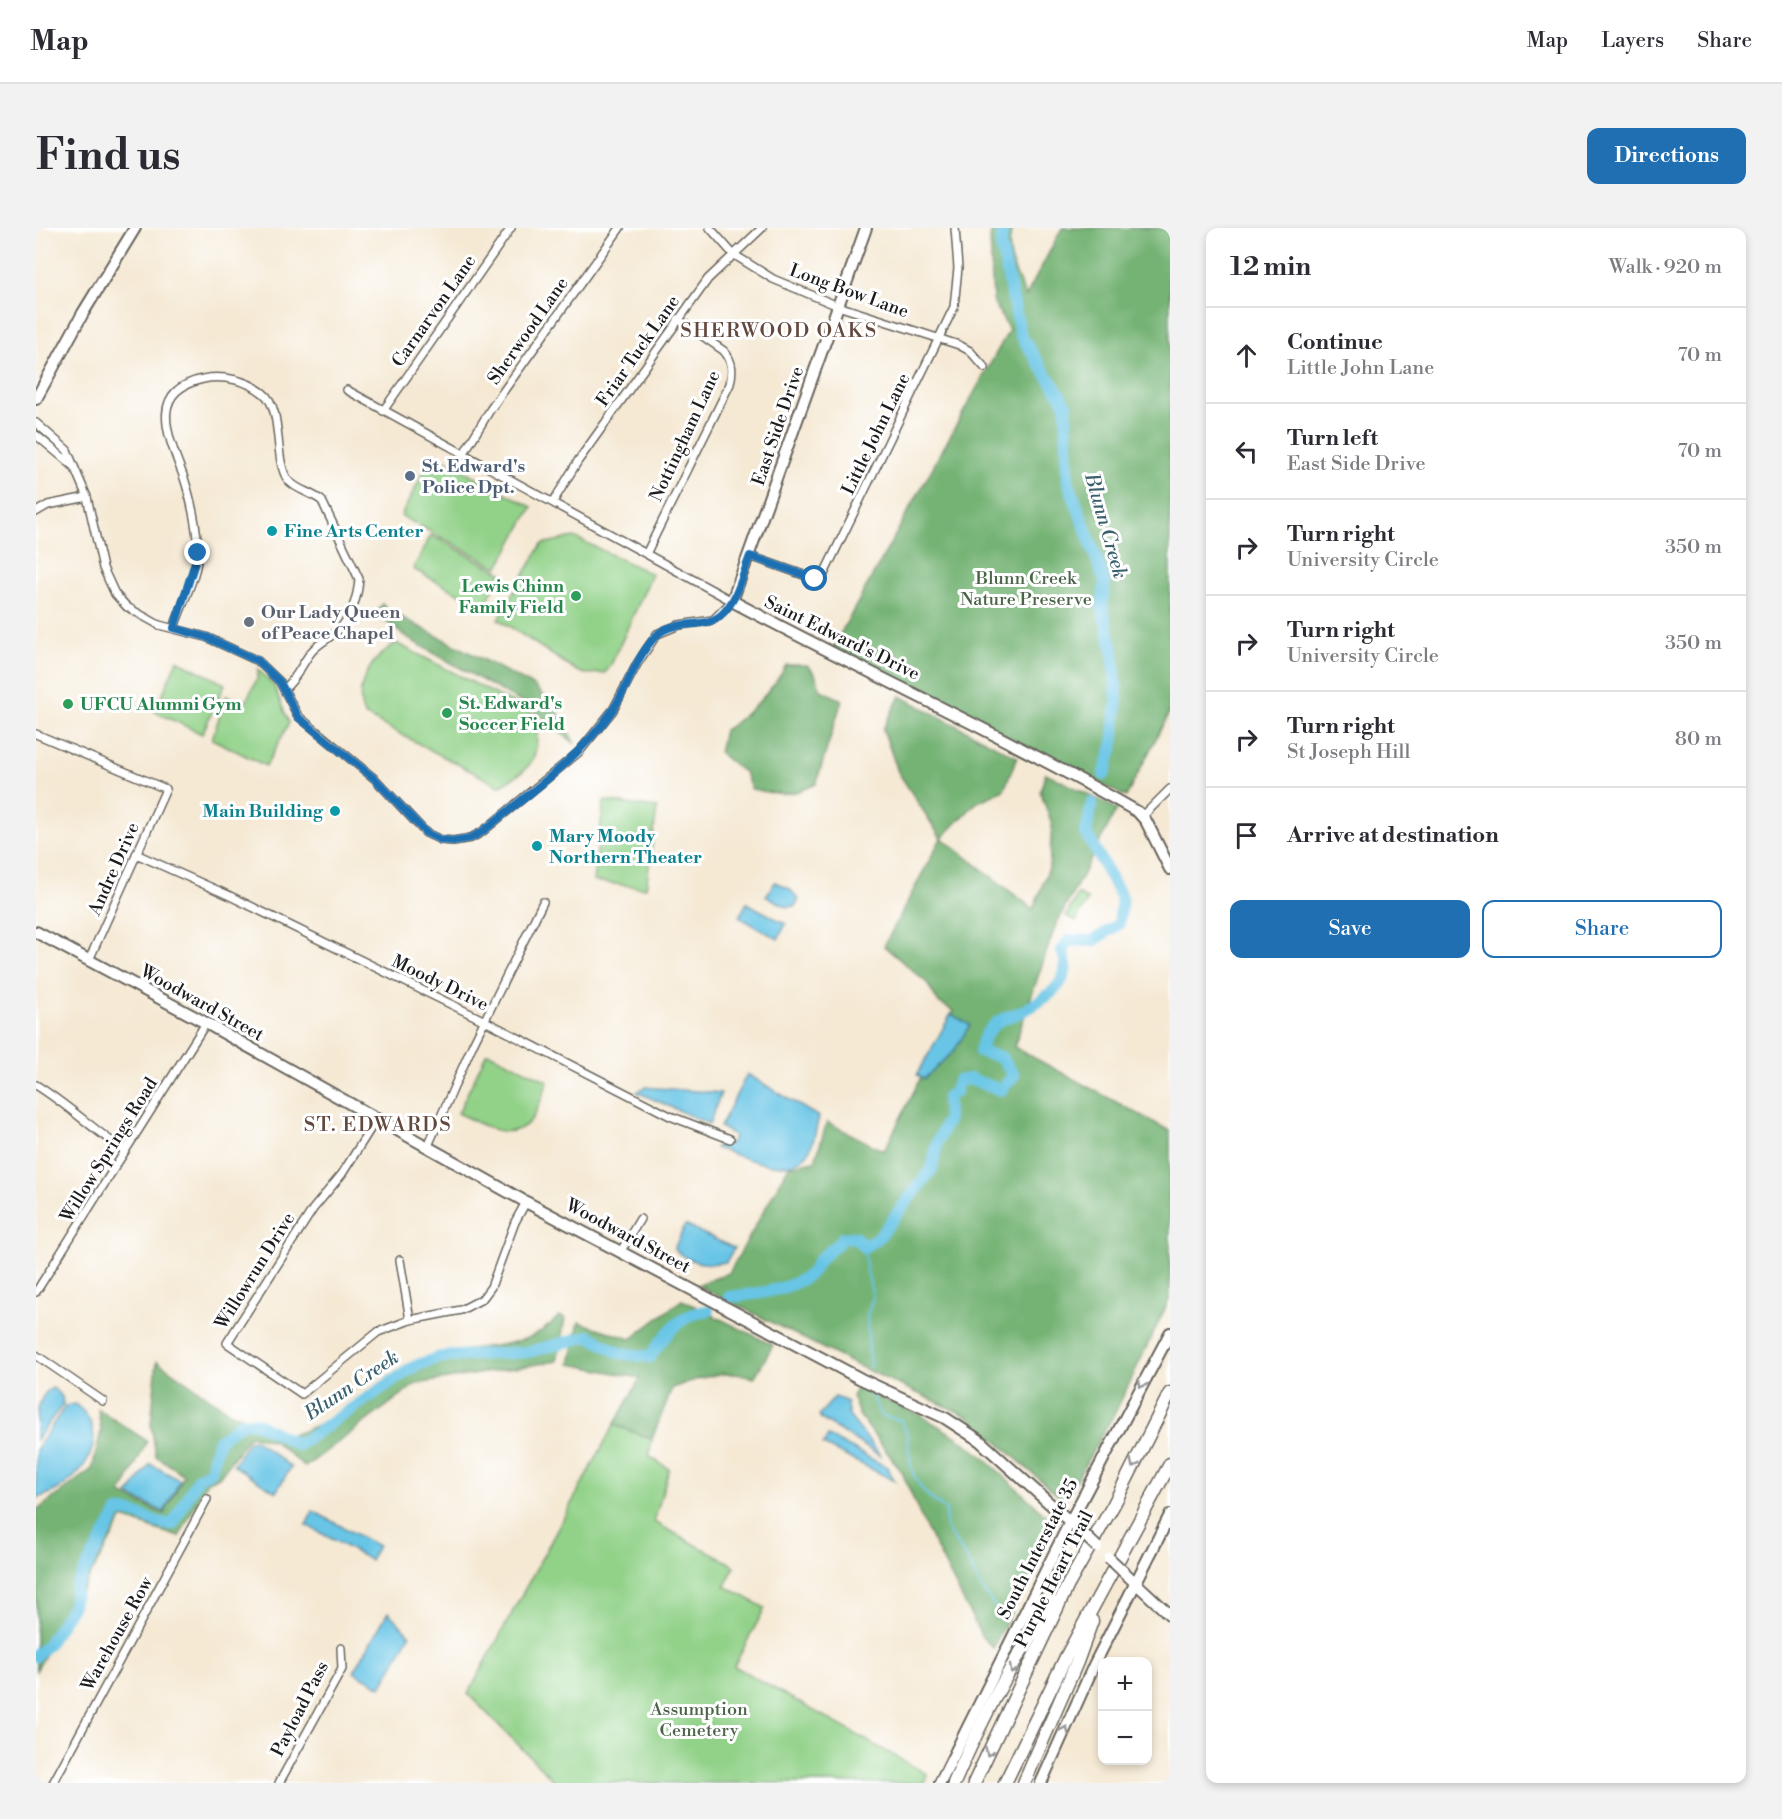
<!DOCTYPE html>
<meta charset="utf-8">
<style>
body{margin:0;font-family:"Libre Bodoni",serif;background:#f2f2f3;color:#2b2b33}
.controls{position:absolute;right:18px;bottom:18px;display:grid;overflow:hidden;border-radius:12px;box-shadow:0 3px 9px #0003}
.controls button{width:54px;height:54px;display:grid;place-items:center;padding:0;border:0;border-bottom:2px solid #e1e1e2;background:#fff;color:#2b2b33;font:30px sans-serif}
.stop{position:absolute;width:18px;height:18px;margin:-14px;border:4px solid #1f6fb2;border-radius:50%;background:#fff}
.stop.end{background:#1f6fb2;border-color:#fff;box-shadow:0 2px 6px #0008}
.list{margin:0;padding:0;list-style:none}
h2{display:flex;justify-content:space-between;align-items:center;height:78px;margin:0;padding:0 24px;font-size:26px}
h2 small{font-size:20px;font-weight:400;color:#7c7c81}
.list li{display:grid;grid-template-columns:39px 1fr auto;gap:18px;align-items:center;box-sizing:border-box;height:96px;padding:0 24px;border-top:2px solid #e1e1e2}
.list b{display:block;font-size:22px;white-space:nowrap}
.list p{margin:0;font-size:20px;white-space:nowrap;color:#7c7c81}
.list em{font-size:20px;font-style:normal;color:#7c7c81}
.actions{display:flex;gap:12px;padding:18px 24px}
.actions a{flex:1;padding:14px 0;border:2px solid #1f6fb2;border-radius:12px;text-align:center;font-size:21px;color:#1f6fb2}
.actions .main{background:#1f6fb2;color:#fff}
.icon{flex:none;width:33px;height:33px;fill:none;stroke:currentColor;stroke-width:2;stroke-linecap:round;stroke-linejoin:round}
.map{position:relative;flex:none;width:1134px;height:1555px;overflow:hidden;border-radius:12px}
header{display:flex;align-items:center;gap:36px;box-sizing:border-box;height:84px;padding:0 30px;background:#fff;border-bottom:2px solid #e1e1e2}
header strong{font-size:28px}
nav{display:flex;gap:33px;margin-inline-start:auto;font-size:21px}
.intro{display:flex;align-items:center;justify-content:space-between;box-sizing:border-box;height:144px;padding:0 36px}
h1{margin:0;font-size:42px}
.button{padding:15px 27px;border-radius:12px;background:#1f6fb2;color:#fff;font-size:21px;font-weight:700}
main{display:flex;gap:36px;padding:0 36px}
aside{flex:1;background:#fff;border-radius:12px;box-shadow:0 3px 9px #0003}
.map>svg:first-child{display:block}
</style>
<header>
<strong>Map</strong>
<nav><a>Map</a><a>Layers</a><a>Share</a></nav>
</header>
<div class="intro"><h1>Find us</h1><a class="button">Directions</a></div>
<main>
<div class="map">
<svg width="1134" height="1555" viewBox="0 0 1134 1555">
<rect width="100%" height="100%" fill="#fff"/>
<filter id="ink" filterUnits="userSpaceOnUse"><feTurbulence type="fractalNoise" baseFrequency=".0167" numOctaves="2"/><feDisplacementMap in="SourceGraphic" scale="12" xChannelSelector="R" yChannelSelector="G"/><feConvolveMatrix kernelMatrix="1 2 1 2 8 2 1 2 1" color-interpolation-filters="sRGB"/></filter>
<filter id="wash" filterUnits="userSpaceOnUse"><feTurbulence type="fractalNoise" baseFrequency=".008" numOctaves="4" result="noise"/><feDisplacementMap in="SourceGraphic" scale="24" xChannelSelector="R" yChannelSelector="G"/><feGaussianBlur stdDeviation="1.35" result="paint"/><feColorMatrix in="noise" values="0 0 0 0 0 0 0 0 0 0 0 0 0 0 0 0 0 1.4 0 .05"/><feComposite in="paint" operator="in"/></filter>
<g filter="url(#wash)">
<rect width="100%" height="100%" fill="#f5e9d4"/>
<g fill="#91d188" stroke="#567652" stroke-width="1.5">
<polygon points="397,226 496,279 462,340 365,288"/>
<polygon points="395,307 466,345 448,379 377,341"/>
<polygon points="538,309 616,346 575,437 569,445 549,446 541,443 462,391 506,316"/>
<path d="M360 415 502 488C500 530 503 537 463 558L328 487C316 457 336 430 360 415Z"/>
<polygon points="141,432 189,456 166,506 119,484"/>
<polygon points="222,441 238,458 253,495 230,538 176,511 190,468 209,475 221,451"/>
<polygon points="568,573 621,580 610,660 557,653"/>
<polygon points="1042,666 1052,672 1040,693 1030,688"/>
<path d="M453 825 512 853C507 865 503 882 495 892 474 917 443 895 422 885L450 826Z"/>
<polygon points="578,1197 616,1211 613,1228 633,1241 618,1294 699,1338 689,1358 729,1380 698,1438 891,1546 888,1555 520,1555 432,1466"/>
</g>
<g fill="#74b374" stroke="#486848" stroke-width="1.5">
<path d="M956 0H977C967 22 980 48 990 68L1026 0H1134V483L1090 569 797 419 973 102 957 73 954 10Z"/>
<polygon points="346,376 353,383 498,458 522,484 539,516 497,481 373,411 340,386"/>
<path d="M750 437H771L779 446 785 462 806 472 780 556C753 569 744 567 715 561L709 545 683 525 688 502C711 488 738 461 750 437Z"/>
<polygon points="864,468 981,529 968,562 940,575 906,610 997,681 1013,640 1016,596 1004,563 1010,545 1081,581 1019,699 978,819 1134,903 1134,1070 1080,1183 1028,1273 933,1189 814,1134 661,1057 693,1045 753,938 779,933 791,894 848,923 918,783 902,774 891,755 848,718 905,610 862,544 847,501"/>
<path d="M646 1072 737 1117 718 1150C690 1140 664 1150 636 1160L616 1211 578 1197 604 1150 534 1136 543 1094 595 1111Z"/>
<path d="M523 1088 529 1090 521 1133 380 1156 269 1239 239 1214 214 1207 183 1249 171 1253 143 1309 87 1290 0 1443V1283L56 1241 65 1203 62 1181 111 1213 85 1266 128 1286 148 1247 120 1228 115 1197 121 1133 195 1185 224 1193 252 1208C306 1194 343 1149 396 1130 440 1114 490 1126 523 1088Z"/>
<polygon points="821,1160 884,1187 921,1209 946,1228 1013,1290 1015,1307 957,1420 946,1409 887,1294 866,1244 823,1187 816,1168"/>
</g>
<g fill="#68c5e6" stroke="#427081" stroke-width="1.5">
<polygon points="739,654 754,661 763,672 759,678 751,679 730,668"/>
<polygon points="711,675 750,696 742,711 703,689"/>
<polygon points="915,786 934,797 918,823 888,851 881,847"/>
<path d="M711 846 783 889C780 899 778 917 772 925 749 952 707 928 679 920L685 914 696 915 698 907 684 899Z"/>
<polygon points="608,859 685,865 673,896 601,864"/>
<path d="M649 997 698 1020 690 1034C671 1038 653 1035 638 1021Z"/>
<path d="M17 1160 26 1169 27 1176 0 1212C0 1194 0 1166 17 1160Z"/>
<polygon points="799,1169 810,1173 813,1188 846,1229 785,1191 783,1187"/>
<path d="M39 1176C83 1209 41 1261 0 1270V1222L29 1178Z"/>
<polygon points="792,1208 851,1239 859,1253 787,1217"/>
<polygon points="219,1212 255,1239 240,1264 197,1237 213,1213"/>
<polygon points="114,1236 144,1252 128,1284 92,1267"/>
<polygon points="277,1283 342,1318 334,1332 270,1297"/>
<polygon points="352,1384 374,1407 345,1459 318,1444"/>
</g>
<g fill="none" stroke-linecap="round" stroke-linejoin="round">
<g stroke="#68c5e6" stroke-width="2">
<polyline points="828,1019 830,1039 837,1069 831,1088 834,1140"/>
<path d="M835 1167 845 1188 865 1192C876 1213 870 1218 875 1238 880 1259 894 1271 910 1282V1300L932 1333 944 1358 968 1391"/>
</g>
<g stroke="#68c5e6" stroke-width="12">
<polyline points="967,0 965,18 985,108 1030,176 1032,253 1069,354 1066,378 1077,422 1081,472 1077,518 1068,547"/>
<path d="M693 1069C719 1066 754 1063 775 1045 779 1041 781 1033 786 1029 794 1022 800 1019 806 1010L819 1009 828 1019 842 1010 896 941 901 915 912 891 911 869 919 864 922 853 934 851 965 862 978 847 965 829 944 824C946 810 954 798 967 791 972 788 979 787 985 784 1008 772 1041 753 1026 723L1033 712 1057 713 1083 696 1086 670 1050 605 1056 575"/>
<path d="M0 1428 12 1416 37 1377 40 1358 82 1284C102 1281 117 1298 137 1296L162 1250 175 1243 182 1213 207 1194 221 1195 262 1217 379 1138 405 1129 492 1124 553 1108 583 1125 614 1129C629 1107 644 1085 672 1083"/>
</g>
</g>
</g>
<g filter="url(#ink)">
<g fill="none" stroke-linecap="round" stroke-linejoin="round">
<g stroke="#68645c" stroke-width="10">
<g id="street">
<polyline points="674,0 697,26 737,51 802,78 923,117 934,123 949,140"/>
<polyline points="347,183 475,0"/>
<polyline points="0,195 31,222 51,269 67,340 79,366 91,379 123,397 170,409 222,433 244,454 262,488 339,551 390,605 405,612 417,613 435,610 446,604 543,524 577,482 601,436 621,406 643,397 677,392 696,373 311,162"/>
<polyline points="0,207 37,238"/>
<polyline points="428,225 454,182 584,0"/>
<polyline points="517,274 542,233 672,51 726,0"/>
<polyline points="0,284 12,277 51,269"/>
<path d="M611 324 694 156C697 143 697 134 688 123L642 91"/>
<polyline points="714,328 779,351 788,346 918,79 922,40 919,0"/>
<path d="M138 400C145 378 163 344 162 322 161 300 155 271 148 250 134 212 109 163 167 151 187 147 211 152 227 165 248 181 237 232 252 252 260 262 275 264 286 273L323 351C322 368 315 391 302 402 294 410 283 415 276 423 266 435 261 451 248 461"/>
<polyline points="0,506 130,561 53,732"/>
<polyline points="1107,588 1134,561"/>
<polyline points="100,626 192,667 449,793 634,888 694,911"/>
<path d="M0 857C32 877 58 902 89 923"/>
<polyline points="340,892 306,946 277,981 191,1115 266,1166 342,1104 374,1092 425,1082 446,1071 455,1059 479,994 490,974"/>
<polyline points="391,920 437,816 507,674"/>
<polyline points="585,1023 604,991"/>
<polyline points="364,1032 374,1092"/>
<polyline points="0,1064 170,795"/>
<polyline points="0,1127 67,1173"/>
<polyline points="17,1555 171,1271"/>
<polyline points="243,1555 306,1441 305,1420"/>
</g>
</g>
<g stroke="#68645c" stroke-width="14">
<g id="secondary">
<path d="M830 0 696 373C831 445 969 508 1102 584L1110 593 1134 641"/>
<polyline points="0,704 170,795 490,974 825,1151 909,1190 943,1212 1042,1301"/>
<polyline points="1090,1346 1134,1387"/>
<polyline points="904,1555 1034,1294 1134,1105"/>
<polyline points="1005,1555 1058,1437 1134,1287"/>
</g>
</g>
<g stroke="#68645c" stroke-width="14">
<polyline id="primary" points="0,171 47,85 99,0"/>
</g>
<g stroke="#68645c" stroke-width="15">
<g id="highway">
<path d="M918 1555C945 1493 977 1428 1018 1375"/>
<polyline points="938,1555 1032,1357 1078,1276 1134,1165"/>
<polyline points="969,1555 1030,1429 1134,1236"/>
<polyline points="988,1555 1041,1434 1056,1393"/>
</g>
</g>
<use href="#street" stroke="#fff" stroke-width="7"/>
<use href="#secondary" stroke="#fff" stroke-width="10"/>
<use href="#primary" stroke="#fff" stroke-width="10"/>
<use href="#highway" stroke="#fff" stroke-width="12"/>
<g stroke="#68645c" stroke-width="14" stroke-linecap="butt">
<g id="secondary-bridge">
<polyline points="1042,1301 1061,1319"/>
<polyline points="1073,1330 1090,1346"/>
</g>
</g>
<use href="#secondary-bridge" stroke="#fff" stroke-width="10"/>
</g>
<defs><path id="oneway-chevron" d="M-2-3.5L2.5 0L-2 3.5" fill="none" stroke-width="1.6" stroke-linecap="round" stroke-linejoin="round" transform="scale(1.5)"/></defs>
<g stroke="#999">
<use href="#oneway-chevron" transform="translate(1106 1156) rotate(118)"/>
<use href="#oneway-chevron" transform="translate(1098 1236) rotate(117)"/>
<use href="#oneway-chevron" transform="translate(977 1441) rotate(119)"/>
<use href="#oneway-chevron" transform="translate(1029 1502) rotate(-66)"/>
<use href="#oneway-chevron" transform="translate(953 1524) rotate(116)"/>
</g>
</g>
<g fill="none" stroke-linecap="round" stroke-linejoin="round" filter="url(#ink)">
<path stroke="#1f6fb2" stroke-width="8" d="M162 325 138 400 170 409 222 433 244 454 262 489 339 551 390 605 405 612 417 613 435 610 446 604C492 566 542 532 576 483 592 460 599 429 620 408 637 390 666 402 684 388 701 374 706 348 714 328L779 351"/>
</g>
<circle fill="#5c6f8a" stroke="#fff" stroke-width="2" cx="374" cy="248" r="6"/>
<g fill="#0f9aa8" stroke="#fff" stroke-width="2">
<circle cx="236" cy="303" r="6"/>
<circle cx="299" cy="583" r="6"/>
<circle cx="501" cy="618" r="6"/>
</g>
<g fill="#2e9e5b" stroke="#fff" stroke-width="2">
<circle cx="540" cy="368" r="6"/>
<circle cx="32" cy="476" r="6"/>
<circle cx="411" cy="485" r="6"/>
</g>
<circle fill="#6b7280" stroke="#fff" stroke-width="2" cx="213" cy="394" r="6"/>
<g text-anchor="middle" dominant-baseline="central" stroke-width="6" stroke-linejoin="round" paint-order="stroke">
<g font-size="18" fill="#1c1c1c" stroke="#fff">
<text transform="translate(813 63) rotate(20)">Long Bow Lane</text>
<text transform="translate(398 83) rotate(-55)">Carnarvon Lane</text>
<text transform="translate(492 103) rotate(-55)">Sherwood Lane</text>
<text transform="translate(602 123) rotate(-55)">Friar Tuck Lane</text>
<text transform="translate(742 198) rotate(-71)">East Side Drive</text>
<text transform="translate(840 206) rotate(-64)">Little John Lane</text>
<text transform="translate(649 208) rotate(-65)">Nottingham Lane</text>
<text transform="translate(806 410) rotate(26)">Saint Edward's Drive</text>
<text transform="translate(78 641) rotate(-66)">Andre Drive</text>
<text transform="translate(404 755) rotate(26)">Moody Drive</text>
<text transform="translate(166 775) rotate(29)">Woodward Street</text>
<text transform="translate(73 922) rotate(-58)">Willow Springs Road</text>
<text transform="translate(592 1008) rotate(28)">Woodward Street</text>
<text transform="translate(219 1043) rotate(-58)">Willowrun Drive</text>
<text transform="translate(1002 1321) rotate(-63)">South Interstate 35</text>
<text transform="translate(1018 1351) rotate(-63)">Purple Heart Trail</text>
<text transform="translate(81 1406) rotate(-61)">Warehouse Row</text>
<text transform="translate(264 1481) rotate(-63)">Payload Pass</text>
</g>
<g font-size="18" font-weight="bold" fill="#4e5e75" stroke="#fff" text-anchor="start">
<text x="386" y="238">St. Edward's<tspan x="386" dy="21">Police Dpt.</tspan></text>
</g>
<g font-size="18" font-weight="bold" fill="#0d838f" stroke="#fff" text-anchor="start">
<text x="248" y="303">Fine Arts Center</text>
<text x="287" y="583" text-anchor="end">Main Building</text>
<text x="513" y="608">Mary Moody<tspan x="513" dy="21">Northern Theater</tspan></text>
</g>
<g font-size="18" fill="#4b6447" stroke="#fff">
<text x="990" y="350">Blunn Creek<tspan x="990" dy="21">Nature Preserve</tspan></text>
<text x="663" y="1481">Assumption<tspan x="663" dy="21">Cemetery</tspan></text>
</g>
<g font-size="18" font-weight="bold" fill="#27864d" stroke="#fff" text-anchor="start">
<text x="528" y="358" text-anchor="end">Lewis Chinn<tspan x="528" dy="21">Family Field</tspan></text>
<text x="423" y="475">St. Edward's<tspan x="423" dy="21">Soccer Field</tspan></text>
<text x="44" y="476">UFCU Alumni Gym</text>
</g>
<g font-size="18" font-weight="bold" fill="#5b616d" stroke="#fff" text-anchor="start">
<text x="225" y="384">Our Lady Queen<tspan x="225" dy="21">of Peace Chapel</tspan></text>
</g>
<g font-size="20" letter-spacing="1.5" fill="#63483e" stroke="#fff">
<text x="743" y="103">SHERWOOD OAKS</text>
<text x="342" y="897">ST. EDWARDS</text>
</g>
<g font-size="20" font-style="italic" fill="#3a606d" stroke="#fff">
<text transform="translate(1069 298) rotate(74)">Blunn Creek</text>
<text transform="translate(316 1158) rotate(-34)">Blunn Creek</text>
</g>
</g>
</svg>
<div class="controls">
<button>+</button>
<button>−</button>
</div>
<div class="stop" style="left:779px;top:351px"></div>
<div class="stop end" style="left:162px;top:325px"></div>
</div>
<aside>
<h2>12 min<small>Walk · 920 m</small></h2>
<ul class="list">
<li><svg class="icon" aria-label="ahead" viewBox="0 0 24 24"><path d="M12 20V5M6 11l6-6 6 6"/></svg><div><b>Continue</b><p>Little John Lane</p></div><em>70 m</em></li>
<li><svg class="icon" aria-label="left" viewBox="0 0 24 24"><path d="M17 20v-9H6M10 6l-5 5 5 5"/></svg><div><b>Turn left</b><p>East Side Drive</p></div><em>70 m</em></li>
<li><svg class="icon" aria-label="right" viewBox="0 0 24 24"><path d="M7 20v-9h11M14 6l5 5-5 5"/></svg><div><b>Turn right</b><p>University Circle</p></div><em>350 m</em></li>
<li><svg class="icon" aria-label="right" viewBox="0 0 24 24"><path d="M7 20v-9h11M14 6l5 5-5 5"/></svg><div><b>Turn right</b><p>University Circle</p></div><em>350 m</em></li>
<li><svg class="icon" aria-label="right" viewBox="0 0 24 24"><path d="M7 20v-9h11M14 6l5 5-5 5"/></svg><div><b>Turn right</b><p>St Joseph Hill</p></div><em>80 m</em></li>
<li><svg class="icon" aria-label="arrive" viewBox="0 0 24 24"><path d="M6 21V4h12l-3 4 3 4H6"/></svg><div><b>Arrive at destination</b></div></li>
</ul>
<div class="actions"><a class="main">Save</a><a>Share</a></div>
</aside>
</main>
